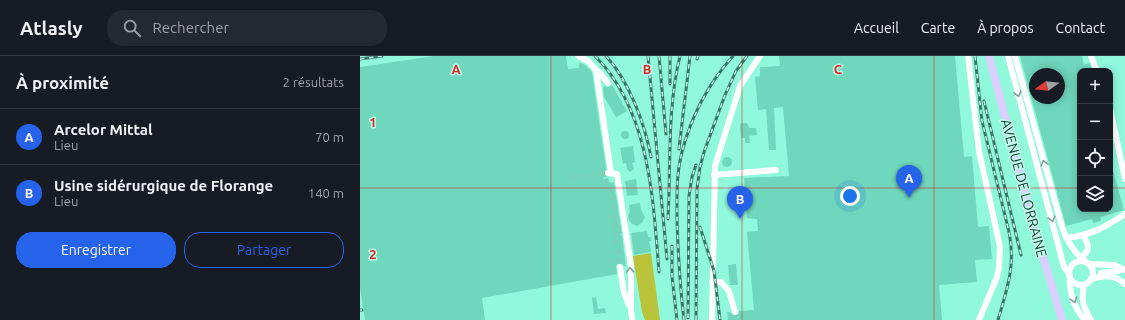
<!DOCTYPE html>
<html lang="fr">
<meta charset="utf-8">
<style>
body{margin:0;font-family:Ubuntu,sans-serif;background:#242831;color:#f1f3f6}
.controls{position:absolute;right:12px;top:12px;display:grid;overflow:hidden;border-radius:8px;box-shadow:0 2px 10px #0003}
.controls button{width:36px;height:36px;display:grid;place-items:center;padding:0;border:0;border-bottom:1px solid #363941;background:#171b24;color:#f1f3f6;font:20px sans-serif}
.compass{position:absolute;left:669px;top:12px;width:36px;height:36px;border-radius:50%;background:#171b24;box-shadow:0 2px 10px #0003;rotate:255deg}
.you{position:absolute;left:490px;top:140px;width:14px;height:14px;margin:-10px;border:3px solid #fff;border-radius:50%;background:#1a73e8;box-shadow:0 0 0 6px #1a73e833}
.badge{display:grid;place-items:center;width:26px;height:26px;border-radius:50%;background:#2563eb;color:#fff;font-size:13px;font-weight:700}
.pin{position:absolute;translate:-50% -33px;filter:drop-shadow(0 1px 2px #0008)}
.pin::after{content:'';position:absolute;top:21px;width:14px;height:12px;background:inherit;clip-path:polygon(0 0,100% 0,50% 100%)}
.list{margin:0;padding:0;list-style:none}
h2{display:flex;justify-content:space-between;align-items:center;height:52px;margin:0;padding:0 16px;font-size:17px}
h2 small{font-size:13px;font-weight:400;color:#9ea1a6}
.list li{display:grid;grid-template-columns:26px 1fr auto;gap:12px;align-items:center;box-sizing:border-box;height:56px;padding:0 16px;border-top:1px solid #363941}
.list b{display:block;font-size:15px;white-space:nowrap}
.list p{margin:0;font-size:13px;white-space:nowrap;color:#9ea1a6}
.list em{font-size:13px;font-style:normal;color:#9ea1a6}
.actions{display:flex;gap:8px;padding:12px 16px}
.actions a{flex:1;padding:9px 0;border:1px solid #2563eb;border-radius:16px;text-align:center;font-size:14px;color:#2563eb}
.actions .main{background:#2563eb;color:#fff}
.icon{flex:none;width:22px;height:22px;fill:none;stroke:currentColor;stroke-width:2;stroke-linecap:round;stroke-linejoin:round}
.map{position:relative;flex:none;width:765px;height:264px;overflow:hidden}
header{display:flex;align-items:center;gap:24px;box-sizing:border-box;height:56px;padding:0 20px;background:#171b24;border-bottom:1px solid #363941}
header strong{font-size:19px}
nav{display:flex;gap:22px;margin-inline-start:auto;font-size:14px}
.search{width:280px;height:36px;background:#242831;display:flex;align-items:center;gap:10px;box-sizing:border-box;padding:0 14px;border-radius:16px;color:#9ea1a6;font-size:15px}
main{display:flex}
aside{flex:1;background:#171b24}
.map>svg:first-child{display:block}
</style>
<header>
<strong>Atlasly</strong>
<div class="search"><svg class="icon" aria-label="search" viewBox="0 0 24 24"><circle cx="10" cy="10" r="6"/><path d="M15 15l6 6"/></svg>Rechercher</div>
<nav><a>Accueil</a><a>Carte</a><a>À propos</a><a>Contact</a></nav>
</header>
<main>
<aside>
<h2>À proximité<small>2 résultats</small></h2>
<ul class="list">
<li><span class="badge">A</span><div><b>Arcelor Mittal</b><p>Lieu</p></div><em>70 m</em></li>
<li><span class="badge">B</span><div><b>Usine sidérurgique de Florange</b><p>Lieu</p></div><em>140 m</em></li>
</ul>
<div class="actions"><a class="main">Enregistrer</a><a>Partager</a></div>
</aside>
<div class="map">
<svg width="765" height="264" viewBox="0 0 765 264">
<rect width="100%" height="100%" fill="#90f8db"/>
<polygon fill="#b9c43b" points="291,197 300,264 285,264 282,256 273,200"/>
<g fill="#6fd7bb" fill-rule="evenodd">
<polygon points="74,0 206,0 208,13 219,12 219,7 221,7 225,9 232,16 246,113 244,117 246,121 243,122 244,128 254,126 262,178 259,179 262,179 266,210 264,210 261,207 257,208 256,211 257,218 122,242 125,264 5,264 0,232 0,11"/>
<polygon points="419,0 595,0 604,101 612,100 618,171 629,170 632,203 615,204 617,226 579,229 582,264 368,264 367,256 370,256 372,259 376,260 378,259 379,255 394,254 387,176 398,175 397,163 387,162 384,122 429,120 423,51 414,52 416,94 409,94 406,53 398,54 395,21 400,20 400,11 420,10"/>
<path d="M660 0H722L724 9 729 7 732 15H720V153H750V107H751L764 154 740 161 741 165 733 167 732 163 706 170ZM675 18H699V42H675Z"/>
<polygon points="252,29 267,55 256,61 244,41 243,31 245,30 249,31"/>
<polygon points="381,67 387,67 389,72 396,72 397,79 389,80 390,87 385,87 385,82 381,82 380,69"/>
<circle cx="265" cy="79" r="4"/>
<polygon points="273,90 275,106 272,107 274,113 270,116 267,113 266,107 263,108 260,92"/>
<circle cx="367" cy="106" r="5"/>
<polygon points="276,123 278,139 267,140 265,125"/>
<polygon points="280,147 281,154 285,161 282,167 277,170 272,168 269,164 268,160 270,156 269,149"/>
<polygon points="287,175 288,181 291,181 291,185 289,185 291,196 274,199 271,177"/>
<polygon points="376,208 378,229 370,229 368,209"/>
<polygon points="236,241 238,253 245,252 246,257 234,258 232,242"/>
</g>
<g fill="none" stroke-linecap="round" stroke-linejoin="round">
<g stroke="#76d3b9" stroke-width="6" stroke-dasharray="6 3" stroke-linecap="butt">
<polyline points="248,117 244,118 248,132 251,136 260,211"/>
<polyline points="210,122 244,118"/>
<polyline points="375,256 375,264"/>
</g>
<g stroke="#fff" stroke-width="6">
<polyline points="218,0 228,5 236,14"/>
<polyline points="608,0 619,95 640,191 639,211 637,221 619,264"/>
<polyline points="648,0 704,211 707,215 709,216"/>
<path d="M655 0 702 171C707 185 713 196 725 205"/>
<polyline points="731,0 737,15"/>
<polyline points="248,27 240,17 236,14 251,117"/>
<polyline points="750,52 765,123"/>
<polyline points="248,117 257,118 271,210 271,253 272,264"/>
<polyline points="354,119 416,114"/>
<path d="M706 182C731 179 744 172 765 158"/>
<path d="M721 202C730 194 730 190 723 180"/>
<circle cx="721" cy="217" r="12"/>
<polyline points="729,208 754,209 765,214"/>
<polyline points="260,211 264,237 269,249"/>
<polyline points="741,217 765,214"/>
<path d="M710 220C709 237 714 252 725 264"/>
<path d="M731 223C745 219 754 218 765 228"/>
<polyline points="352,226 361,226 369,235 375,256"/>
<path d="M724 229C721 244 723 250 731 264"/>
<polyline points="352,264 355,110 380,30 400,0"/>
</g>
<polyline stroke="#dad0fd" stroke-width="8" points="629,0 672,164 702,264"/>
<g stroke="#377766" stroke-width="3">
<g id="rail">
<path d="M235 0C290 55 293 143 299 216"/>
<path d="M246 0C269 25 285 68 291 101"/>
<polyline points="288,0 307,203"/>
<polyline points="299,0 306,78"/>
<polyline points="310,0 310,28"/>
<path d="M615 0 622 65 649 176C656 209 647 233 638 264"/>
<polyline points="0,3 22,0"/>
<polyline points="337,3 338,0"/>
<polyline points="624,45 661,199"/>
<polyline points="319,93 330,0"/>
<path d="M308 163C311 109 307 53 320 0"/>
<polyline points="340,171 354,215 360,264"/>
<polyline points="312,190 312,220 317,264"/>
<polyline points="0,254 2,254"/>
<polyline points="328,262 329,140 332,121 336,109"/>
<path d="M324 264C320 230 318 197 317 163 317 141 316 119 322 96 331 61 349 27 373 0"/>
<polyline points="336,264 337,133 340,111 344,96 365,39 376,15 387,0"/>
</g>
</g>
<use href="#rail" stroke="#c2fcea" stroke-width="1.5" stroke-dasharray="4.5" stroke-linecap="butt"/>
</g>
<defs><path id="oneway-chevron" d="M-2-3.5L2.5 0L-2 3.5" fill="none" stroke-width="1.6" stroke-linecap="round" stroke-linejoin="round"/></defs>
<g stroke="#879e98">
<use href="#oneway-chevron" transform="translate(658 38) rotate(75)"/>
<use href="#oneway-chevron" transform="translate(684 107) rotate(-105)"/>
<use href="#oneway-chevron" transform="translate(692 163) rotate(75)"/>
<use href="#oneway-chevron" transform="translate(270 214) rotate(-92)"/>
<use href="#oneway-chevron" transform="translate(714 244) rotate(72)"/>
</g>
<path fill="none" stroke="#d62828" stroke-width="1" stroke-opacity="0.55" d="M191 0V264M382 0V264M574 0V264M0 132H720M750 132H765"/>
<g text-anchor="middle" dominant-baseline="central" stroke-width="3" stroke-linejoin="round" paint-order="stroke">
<g font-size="14" fill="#0f3d32" stroke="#c2fcea">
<text transform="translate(664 132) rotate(75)">AVENUE DE LORRAINE</text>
</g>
</g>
<g font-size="13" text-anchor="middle" font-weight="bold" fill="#d62828" stroke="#c2fcea" stroke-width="3" stroke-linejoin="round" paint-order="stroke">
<text x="96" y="18">A</text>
<text x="287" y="18">B</text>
<text x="478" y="18">C</text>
<text x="13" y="71">1</text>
<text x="13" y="203">2</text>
</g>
</svg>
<div class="controls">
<button>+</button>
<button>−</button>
<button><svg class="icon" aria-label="locate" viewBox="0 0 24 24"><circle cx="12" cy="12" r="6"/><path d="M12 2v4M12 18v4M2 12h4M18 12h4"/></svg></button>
<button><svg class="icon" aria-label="layers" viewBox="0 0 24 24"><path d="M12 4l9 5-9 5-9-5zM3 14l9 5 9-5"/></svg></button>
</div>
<svg class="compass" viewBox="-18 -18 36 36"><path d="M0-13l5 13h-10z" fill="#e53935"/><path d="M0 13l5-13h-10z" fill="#9ea1a6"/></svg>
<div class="you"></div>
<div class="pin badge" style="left:549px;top:142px">A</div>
<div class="pin badge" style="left:380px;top:163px">B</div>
</div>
</main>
